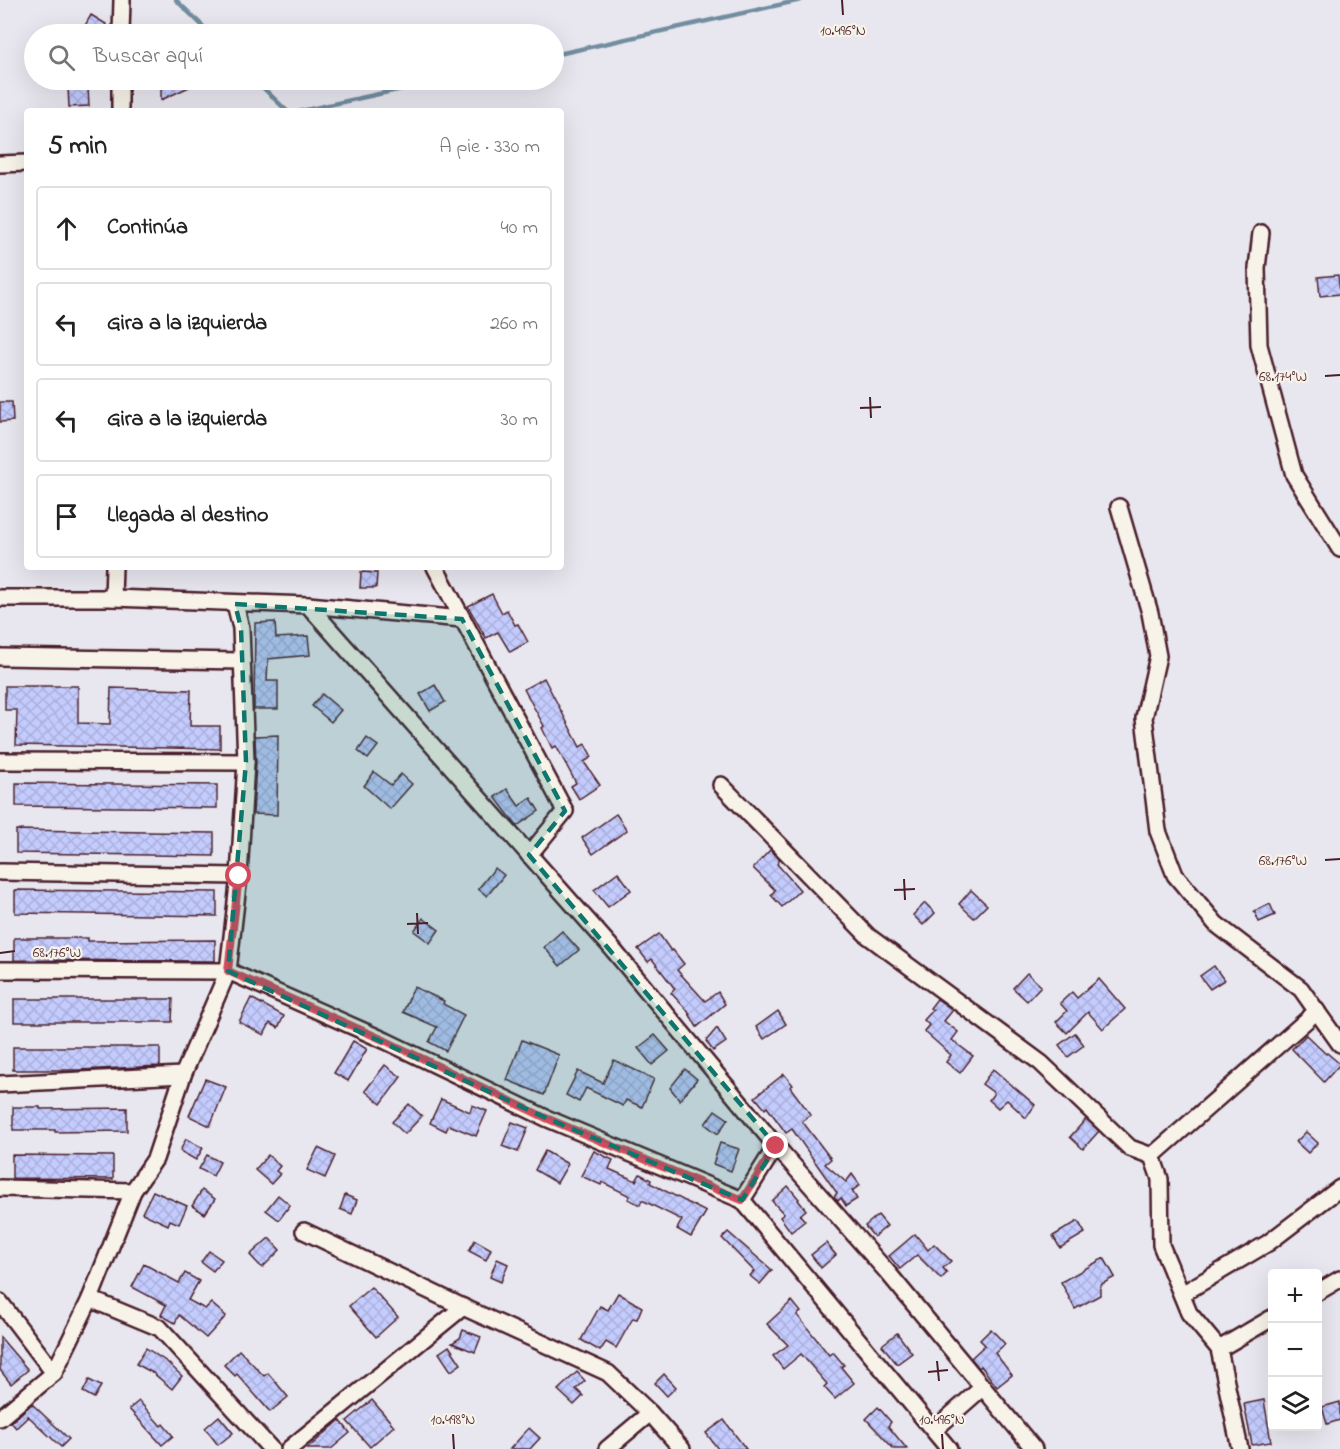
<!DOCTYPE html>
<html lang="es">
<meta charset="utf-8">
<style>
body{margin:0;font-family:"Indie Flower",sans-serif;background:#f6f6f6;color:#222}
.controls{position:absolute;right:18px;bottom:18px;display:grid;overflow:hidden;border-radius:6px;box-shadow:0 6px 24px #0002}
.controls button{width:54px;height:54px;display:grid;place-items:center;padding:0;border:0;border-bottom:2px solid #e0e0e0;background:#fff;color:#222;font:30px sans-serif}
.stop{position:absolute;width:18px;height:18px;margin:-14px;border:4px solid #d1495b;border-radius:50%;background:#fff}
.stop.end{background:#d1495b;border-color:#fff;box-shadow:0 2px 6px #0008}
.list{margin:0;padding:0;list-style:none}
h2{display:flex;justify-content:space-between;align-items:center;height:78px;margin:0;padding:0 24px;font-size:26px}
h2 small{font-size:20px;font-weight:400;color:#767676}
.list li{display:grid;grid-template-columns:39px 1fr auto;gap:18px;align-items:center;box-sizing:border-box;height:84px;margin:0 12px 12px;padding:0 12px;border:2px solid #e0e0e0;border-radius:6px}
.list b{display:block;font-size:22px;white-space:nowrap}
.list em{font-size:20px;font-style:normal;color:#767676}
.icon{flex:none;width:33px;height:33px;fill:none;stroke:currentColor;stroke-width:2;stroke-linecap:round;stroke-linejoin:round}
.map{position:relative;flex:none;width:1340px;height:1449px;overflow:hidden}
.search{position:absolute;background:#fff;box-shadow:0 6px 24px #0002;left:24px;top:24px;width:540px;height:66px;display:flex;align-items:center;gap:15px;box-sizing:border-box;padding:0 21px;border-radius:33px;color:#767676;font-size:22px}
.panel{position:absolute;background:#fff;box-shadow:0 6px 24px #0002;left:24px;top:108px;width:540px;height:462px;border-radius:6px}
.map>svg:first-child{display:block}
</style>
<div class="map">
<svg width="1340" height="1449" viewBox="0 0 1340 1449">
<defs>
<pattern id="building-cross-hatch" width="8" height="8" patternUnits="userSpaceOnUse" patternTransform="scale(1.5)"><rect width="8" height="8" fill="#c4ccfe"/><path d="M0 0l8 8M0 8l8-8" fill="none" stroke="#aaafda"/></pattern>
</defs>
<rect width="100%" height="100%" fill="#e8e7ef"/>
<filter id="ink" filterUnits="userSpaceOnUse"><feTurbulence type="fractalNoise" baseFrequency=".0167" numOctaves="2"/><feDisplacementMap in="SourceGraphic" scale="12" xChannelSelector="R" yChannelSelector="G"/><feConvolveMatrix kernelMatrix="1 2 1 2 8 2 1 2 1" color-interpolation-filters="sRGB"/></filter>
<g filter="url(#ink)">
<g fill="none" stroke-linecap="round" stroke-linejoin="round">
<g stroke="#728d9f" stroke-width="4.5">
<polyline points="176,0 211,34"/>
<polyline points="554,55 801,0"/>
<polyline points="255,80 287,111"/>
<polyline points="301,111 443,80"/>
</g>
</g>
<g fill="url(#building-cross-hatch)" stroke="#4a1f2b" stroke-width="1.5">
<polygon points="91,15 106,24 101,34 88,34 82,31"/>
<polygon points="161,81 202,81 161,100"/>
<polygon points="88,87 89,106 69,107 68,88"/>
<polygon points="1338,275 1340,294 1320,296 1318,277"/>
<polygon points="0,402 12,402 13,421 0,422"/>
<polygon points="361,572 377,573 376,588 360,588"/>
<polygon points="492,594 502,613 507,610 515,625 518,624 528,642 510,652 498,632 486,638 468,606"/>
<polygon points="275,622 276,638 308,636 310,655 268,659 267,681 278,681 278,709 254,709 255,623"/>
<polygon points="544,678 580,747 585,744 592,757 584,762 600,785 579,799 571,786 576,783 556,746 552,748 542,728 544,726 524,689"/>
<polygon points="435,685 445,702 430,711 420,694"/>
<polygon points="5,686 78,686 78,723 110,724 111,688 191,690 190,726 220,726 220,749 16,745 17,710 5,710"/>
<polygon points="322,694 341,710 331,722 312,706"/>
<polygon points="278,735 277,815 253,814 256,763 255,736"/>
<polygon points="367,738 378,746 368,759 358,751"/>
<polygon points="374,772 391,785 401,774 412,784 390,809 364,786"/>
<polygon points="16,783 217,785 217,808 16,806"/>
<polygon points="507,789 519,806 531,798 539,811 517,826 495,797"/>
<polygon points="616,814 627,830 593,854 582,838"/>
<polygon points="16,830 214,833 214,856 16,853"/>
<polygon points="770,850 780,860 777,864 800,890 782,907 771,895 775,890 753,868"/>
<polygon points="495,868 504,875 487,896 478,889"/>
<polygon points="618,872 631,890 608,907 594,890"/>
<polygon points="15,890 217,892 217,916 15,913"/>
<polygon points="971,890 987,905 974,918 959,904"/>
<polygon points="925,903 935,913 923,925 913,915"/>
<polygon points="1270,904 1275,915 1259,922 1254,911"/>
<polygon points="423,918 439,930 430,943 414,931"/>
<polygon points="562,931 579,950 560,966 544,947"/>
<polygon points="659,934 671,951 673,950 684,964 677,970 705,1001 718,992 725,1004 697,1027 687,1010 671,993 675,989 652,959 648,962 638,949"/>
<polygon points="14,938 88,938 88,941 215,940 215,961 14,960"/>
<polygon points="1214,966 1224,980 1210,989 1200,976"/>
<polygon points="1027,973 1041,986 1027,1001 1013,988"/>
<polygon points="1099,979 1125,1009 1103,1029 1088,1012 1067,1033 1056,1022 1067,1011 1060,1003 1072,992 1077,998"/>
<polygon points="414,987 444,1001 443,1004 464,1015 446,1051 429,1042 437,1027 403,1012"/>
<polygon points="251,998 284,1016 278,1028 270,1023 264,1035 239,1022"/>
<polygon points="14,999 173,999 172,1022 14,1022"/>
<polygon points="937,999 953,1010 944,1021 958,1032 952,1040 973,1056 960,1073 946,1062 951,1055 924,1031 929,1025 924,1020 933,1010 930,1008"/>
<polygon points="778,1011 786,1024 764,1039 756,1027"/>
<polygon points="717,1028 726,1042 713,1051 706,1041"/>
<polygon points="1075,1033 1084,1045 1068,1057 1059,1045"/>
<polygon points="655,1035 669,1051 652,1065 638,1048"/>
<polygon points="1306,1035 1326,1054 1327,1053 1340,1064 1324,1082 1292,1049"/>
<polygon points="522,1040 559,1055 544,1095 507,1080"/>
<polygon points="353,1041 367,1049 348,1081 334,1073"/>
<polygon points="13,1047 160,1047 160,1066 79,1070 13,1070"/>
<polygon points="614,1060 654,1079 642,1107 626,1100 623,1106 586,1088 579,1102 566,1095 578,1071 603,1083"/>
<polygon points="385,1065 401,1077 381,1104 365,1091"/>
<polygon points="685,1069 697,1079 680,1100 670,1088"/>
<polygon points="993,1069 1035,1105 1026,1118 1007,1100 998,1108 989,1100 994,1093 982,1084"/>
<polygon points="784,1074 793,1085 790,1087 811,1115 802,1121 831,1159 825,1164 846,1182 852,1174 860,1185 852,1191 857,1199 846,1206 841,1198 838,1201 834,1197 837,1193 792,1129 786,1133 767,1107 765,1109 755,1097"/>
<polygon points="205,1079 226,1087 210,1126 189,1116"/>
<polygon points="441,1099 470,1112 472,1105 487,1111 476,1136 449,1125 446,1131 430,1123"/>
<polygon points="409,1104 422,1116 405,1134 392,1122"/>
<polygon points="13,1107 40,1107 40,1109 127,1108 127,1131 55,1132 55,1130 13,1130"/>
<polygon points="715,1110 728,1119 718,1134 705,1124"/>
<polygon points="1086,1119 1099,1131 1083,1149 1070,1137"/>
<polygon points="512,1122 528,1128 518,1152 502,1146"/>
<polygon points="1306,1132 1318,1143 1308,1153 1296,1142"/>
<polygon points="186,1139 203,1148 196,1160 180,1151"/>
<polygon points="720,1143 739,1149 731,1171 713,1164"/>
<polygon points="318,1148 335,1156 325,1178 307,1170"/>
<polygon points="545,1151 568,1164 557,1183 535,1170"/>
<polygon points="594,1151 613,1160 609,1169 636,1181 640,1174 651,1180 650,1183 706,1212 691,1237 677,1229 682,1220 642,1200 640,1205 628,1199 630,1196 602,1182 601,1185 581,1176"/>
<polygon points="12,1155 113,1156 113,1179 12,1178"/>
<polygon points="207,1155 220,1162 213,1176 199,1169"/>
<polygon points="268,1155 280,1166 276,1171 280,1174 271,1184 255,1170"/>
<polygon points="788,1186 799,1199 798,1200 806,1210 800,1215 805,1221 791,1232 780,1217 784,1214 772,1201"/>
<polygon points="202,1190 215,1199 205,1214 192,1206"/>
<polygon points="153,1191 187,1206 179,1224 170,1220 168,1225 142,1213"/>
<polygon points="278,1195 290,1205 279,1220 266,1210"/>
<polygon points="345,1195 357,1200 352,1214 340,1209"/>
<polygon points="878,1215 887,1226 874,1237 865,1226"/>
<polygon points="1078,1221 1085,1233 1060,1248 1053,1236"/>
<polygon points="728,1232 772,1270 760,1284 750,1276 754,1271 722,1238"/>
<polygon points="915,1234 928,1250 934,1244 951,1261 943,1268 947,1273 941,1279 917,1255 900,1269 889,1256"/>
<polygon points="269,1238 280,1250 262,1268 250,1255"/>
<polygon points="475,1240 491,1249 486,1260 469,1251"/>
<polygon points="826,1243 836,1255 821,1268 811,1255"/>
<polygon points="209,1251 222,1260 213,1271 201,1262"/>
<polygon points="1104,1258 1115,1277 1100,1285 1100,1295 1075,1309 1061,1282"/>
<polygon points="497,1259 508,1264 501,1282 490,1277"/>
<polygon points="144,1264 179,1283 185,1273 199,1281 188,1300 205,1309 211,1303 226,1316 206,1338 179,1315 175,1323 161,1315 166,1305 132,1287"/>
<polygon points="371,1287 398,1317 376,1337 349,1306"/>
<polygon points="618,1293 642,1307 637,1319 633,1318 616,1348 606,1342 600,1351 581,1340 600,1306 608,1310"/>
<polygon points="792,1301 801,1312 797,1315 829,1355 833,1352 844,1365 841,1367 854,1383 835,1399 824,1387 827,1384 801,1354 783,1369 773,1356 788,1345 767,1324"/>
<polygon points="991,1329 1005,1344 995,1353 1012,1375 997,1387 981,1366 979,1368 971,1358 985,1345 980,1340"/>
<polygon points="463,1330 481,1337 475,1352 452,1343 460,1338"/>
<polygon points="897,1333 912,1353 897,1364 882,1345"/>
<polygon points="0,1337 28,1370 11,1384 0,1370"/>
<polygon points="449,1346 461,1364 451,1371 439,1353"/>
<polygon points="146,1348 167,1362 182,1376 172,1389 153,1373 136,1364"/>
<polygon points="239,1350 264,1376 268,1373 288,1397 270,1412 237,1374 235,1376 224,1365"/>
<polygon points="577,1372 585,1381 576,1389 583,1396 574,1405 558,1390"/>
<polygon points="664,1374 676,1387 667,1396 655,1383"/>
<polygon points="89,1380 101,1386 94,1398 83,1392"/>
<polygon points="372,1400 394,1426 370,1447 347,1421"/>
<polygon points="1264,1400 1271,1442 1252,1445 1244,1404"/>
<polygon points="139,1401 161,1426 163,1424 173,1436 162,1445 129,1409"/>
<polygon points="1340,1402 1340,1420 1327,1424 1322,1407"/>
<polygon points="32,1404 69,1439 61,1447 27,1415 28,1417 16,1428 11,1422"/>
<polygon points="878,1407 891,1422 888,1426 907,1449 894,1449 866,1419"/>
<polygon points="219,1416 233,1433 218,1445 205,1428"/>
<polygon points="340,1420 350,1433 331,1449 307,1449"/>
<polygon points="724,1420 746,1449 718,1449 706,1433"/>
<polygon points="529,1428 540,1438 530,1449 510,1449"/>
</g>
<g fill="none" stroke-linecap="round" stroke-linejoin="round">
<g stroke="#4a1f2b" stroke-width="20">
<g id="minor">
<polyline points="121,34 122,0"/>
<polyline points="120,111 120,80"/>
<polyline points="0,164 27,163"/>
<polyline points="1261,233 1257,268 1259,345 1294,475 1340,549"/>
<polyline points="1119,507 1150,613 1158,656 1144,718 1158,831 1175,875 1216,924 1301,989 1340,1044"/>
<polyline points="435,567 565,811 529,855"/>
<polyline points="0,598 113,598 308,605 462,619"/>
<polyline points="113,598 114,567"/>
<polyline points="308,605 610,946 776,1146 889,1274 1034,1449"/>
<polyline points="0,657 242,661"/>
<polyline points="0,761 246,762"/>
<polyline points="721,785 868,936 1041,1063 1130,1148 1152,1156 1160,1179 1161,1245 1189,1313 1219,1349 1240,1449"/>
<polyline points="0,872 239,876"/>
<polyline points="0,970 228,971 386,1041 546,1118 742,1200 949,1449"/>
<polyline points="0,1084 183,1075"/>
<polyline points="1152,1156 1317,1011"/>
<polyline points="0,1188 133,1191"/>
<polyline points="742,1200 776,1146"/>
<polyline points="304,1231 463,1307 608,1373 650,1413 682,1449"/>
<polyline points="1318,1292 1340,1279"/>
<polyline points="1182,1294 1268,1243 1340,1188"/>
<polyline points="90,1299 160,1328 271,1449"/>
<polyline points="0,1302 54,1373"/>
<polyline points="1219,1349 1272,1318"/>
<polyline points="0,1418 54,1373 90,1299 133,1191 155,1159 183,1075 228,971 239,876 246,762 241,628 235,604"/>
<polyline points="934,1430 983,1387"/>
<polyline points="289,1449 463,1307"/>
<polyline points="607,1449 650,1413"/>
</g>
</g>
<use href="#minor" stroke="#f7f3e8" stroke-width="15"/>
</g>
</g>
<g fill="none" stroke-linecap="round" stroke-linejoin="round" filter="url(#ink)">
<polyline stroke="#d1495b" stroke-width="8" points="239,876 228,971 386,1041 546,1118 742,1200 776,1146"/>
</g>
<path fill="#0f766e" fill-opacity="0.2" stroke="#0f766e" stroke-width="4.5" stroke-dasharray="12 8" stroke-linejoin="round" d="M235 604 462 619 565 811 529 855 776 1146 742 1200 546 1118 228 971 246 762 241 628Z"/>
<path fill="none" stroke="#4a1f2b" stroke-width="2" d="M842 0 843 15M1325 376 1340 375M870 397 871 418M860 408 881 407M1325 860 1340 859M904 879 905 900M894 890 915 889M417 913 418 934M407 924 428 923M0 953 15 951M937 1361 939 1381M928 1372 948 1370M453 1434 454 1449M942 1434 943 1449"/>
<g font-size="15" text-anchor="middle" fill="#4a1f2b" stroke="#f7f3e8" stroke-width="4.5" stroke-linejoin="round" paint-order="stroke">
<text x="843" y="35">10.496°N</text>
<text x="1283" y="381">68.174°W</text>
<text x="1283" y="865">68.176°W</text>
<text x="57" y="957">68.176°W</text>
<text x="453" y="1424">10.498°N</text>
<text x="942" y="1424">10.496°N</text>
</g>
</svg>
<div class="controls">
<button>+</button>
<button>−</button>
<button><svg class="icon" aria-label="layers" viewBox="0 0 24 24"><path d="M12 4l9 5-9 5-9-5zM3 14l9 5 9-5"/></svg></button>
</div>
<div class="stop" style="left:239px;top:876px"></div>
<div class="stop end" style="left:776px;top:1146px"></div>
<div class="search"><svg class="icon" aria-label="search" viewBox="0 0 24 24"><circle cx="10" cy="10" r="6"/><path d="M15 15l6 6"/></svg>Buscar aquí</div>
<section class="panel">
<h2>5 min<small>A pie · 330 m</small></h2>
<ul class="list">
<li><svg class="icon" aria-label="ahead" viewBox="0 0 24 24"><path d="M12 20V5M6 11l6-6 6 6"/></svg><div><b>Continúa</b></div><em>40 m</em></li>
<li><svg class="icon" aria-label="left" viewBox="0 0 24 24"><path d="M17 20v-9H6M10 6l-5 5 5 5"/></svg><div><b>Gira a la izquierda</b></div><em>260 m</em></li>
<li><svg class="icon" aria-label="left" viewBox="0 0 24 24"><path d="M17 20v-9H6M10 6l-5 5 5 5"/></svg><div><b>Gira a la izquierda</b></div><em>30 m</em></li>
<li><svg class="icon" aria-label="arrive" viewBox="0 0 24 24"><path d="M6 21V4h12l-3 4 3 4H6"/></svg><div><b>Llegada al destino</b></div></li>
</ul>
</section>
</div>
